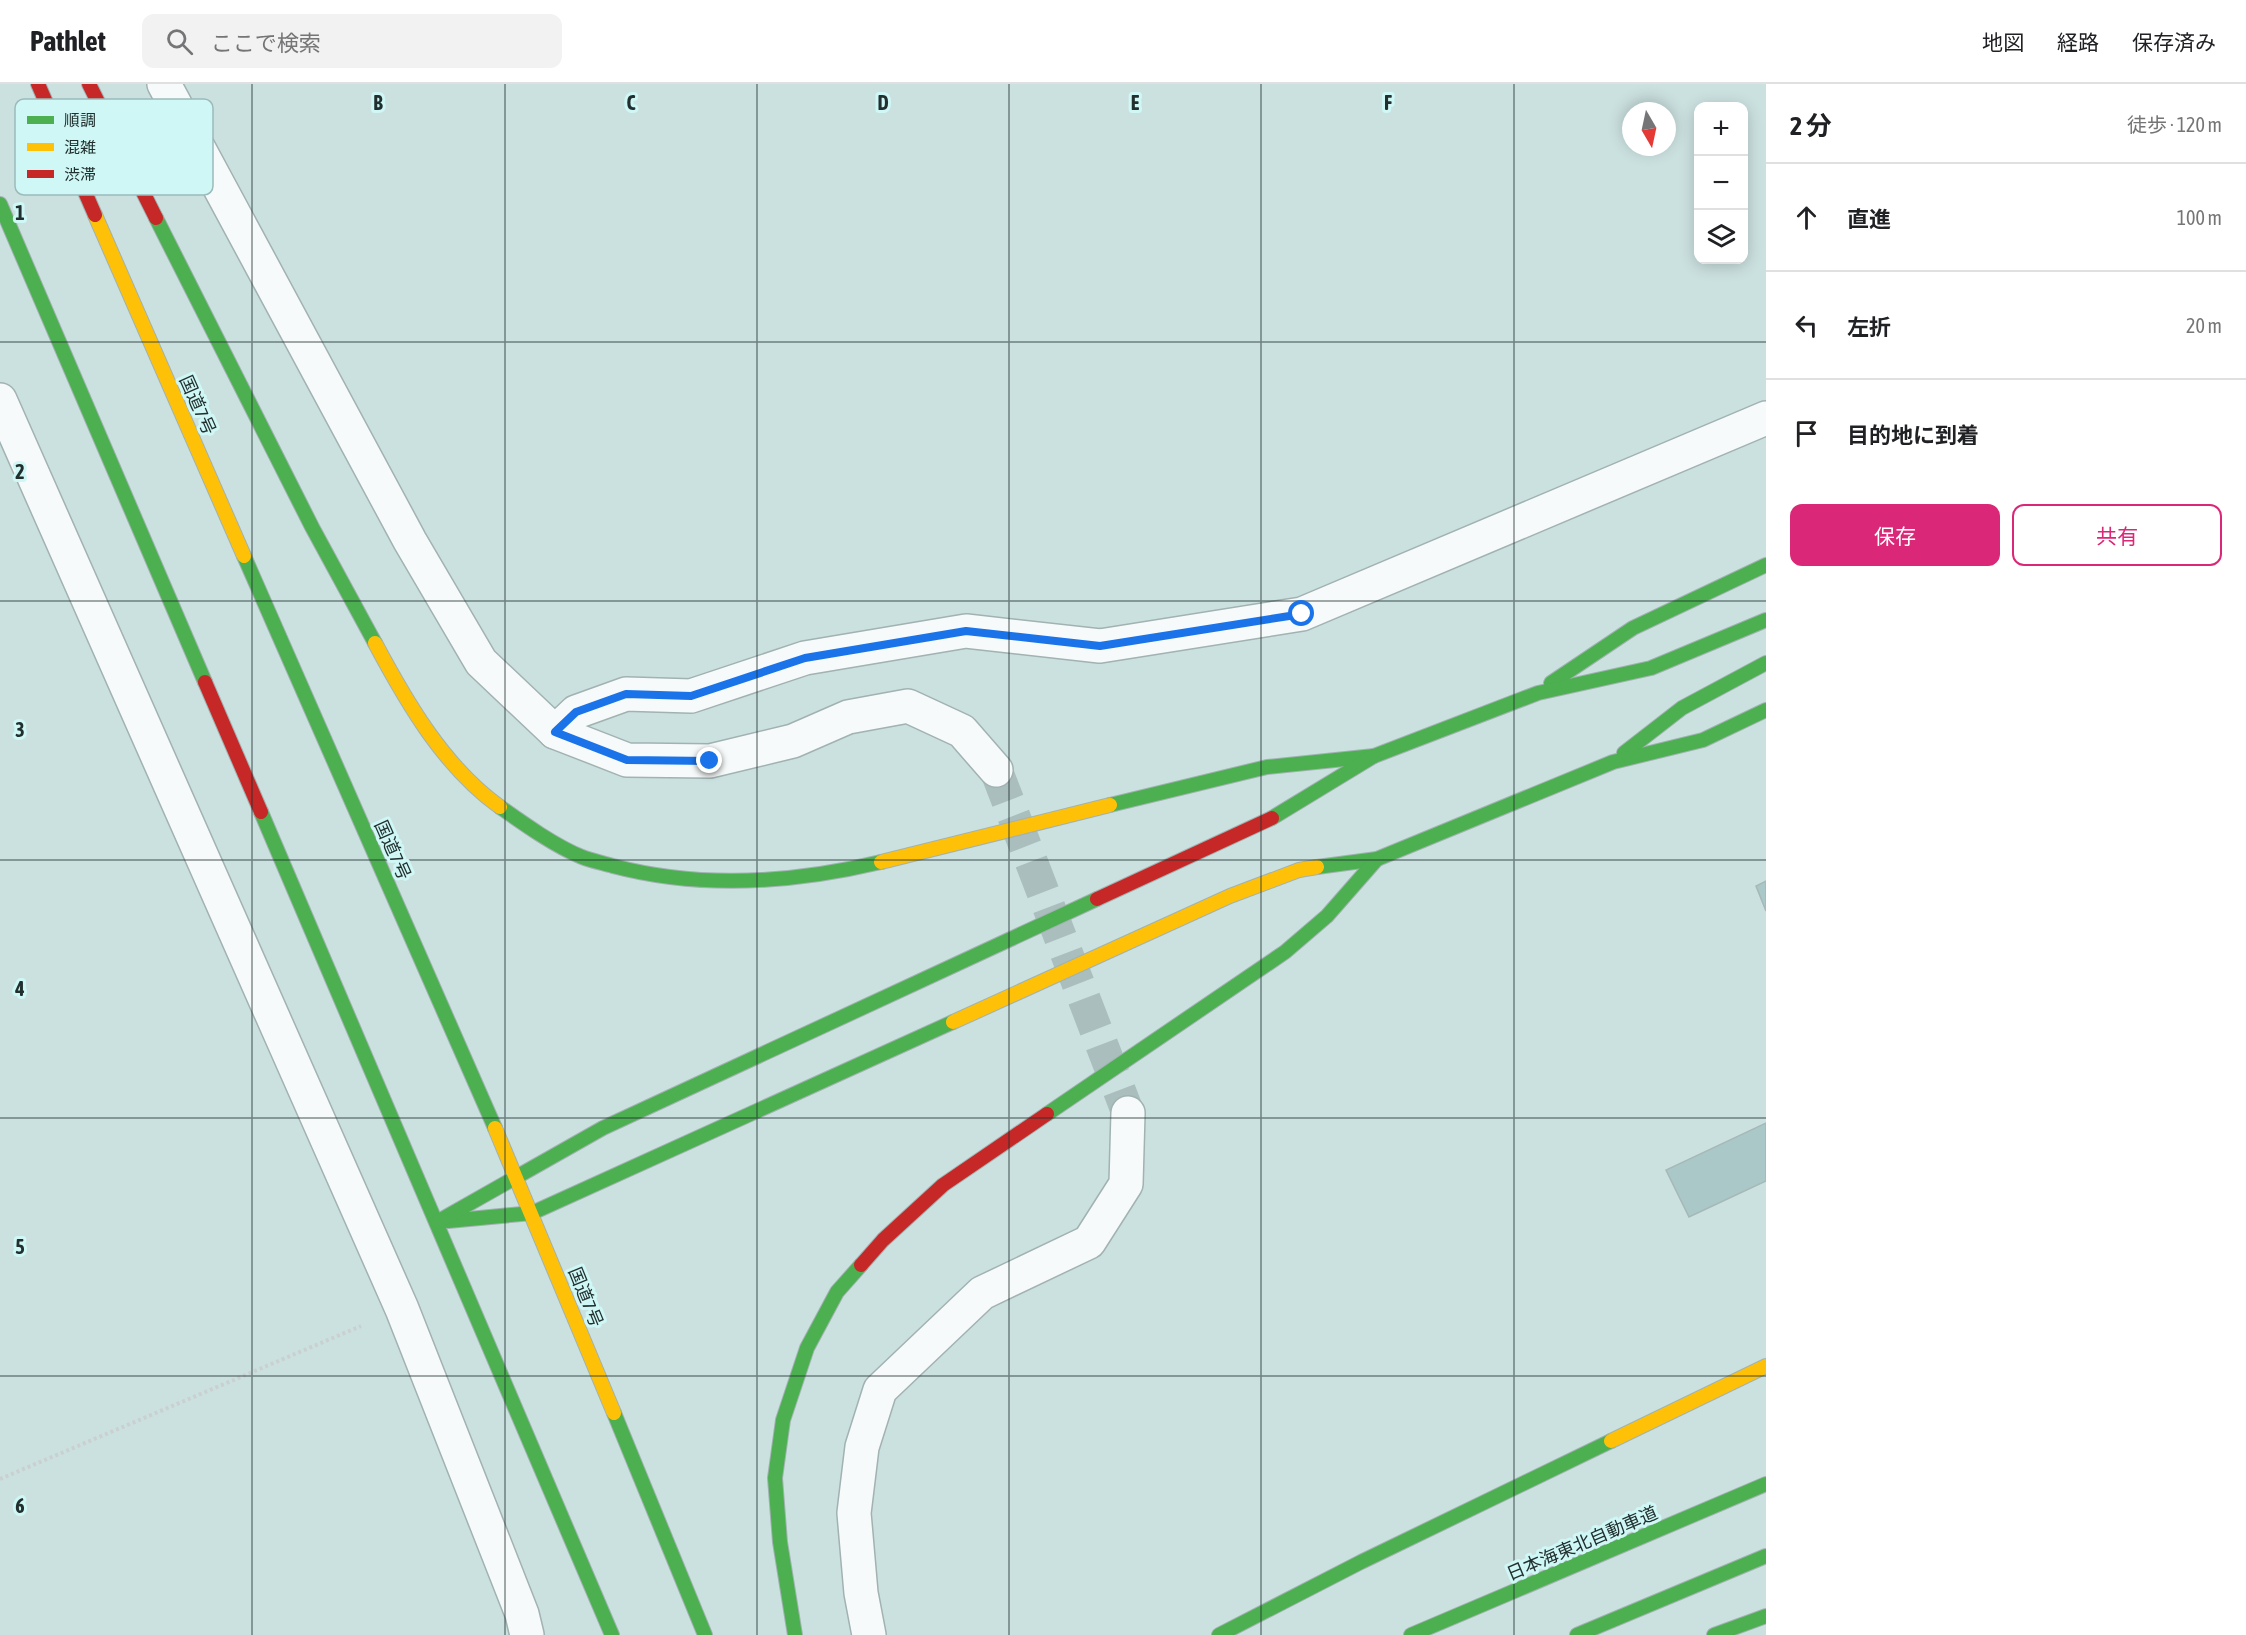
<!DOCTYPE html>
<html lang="ja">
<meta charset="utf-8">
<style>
body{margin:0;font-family:"Asap Condensed","Noto Sans JP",sans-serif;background:#f2f2f2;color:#202124}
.controls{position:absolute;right:18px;top:18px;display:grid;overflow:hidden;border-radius:12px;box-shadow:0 3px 15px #0003}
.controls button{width:54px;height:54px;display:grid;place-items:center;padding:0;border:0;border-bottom:2px solid #e0e0e0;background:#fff;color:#202124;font:30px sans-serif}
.compass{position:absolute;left:1622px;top:18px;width:54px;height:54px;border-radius:50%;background:#fff;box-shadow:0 3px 15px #0003;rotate:171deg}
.stop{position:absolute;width:18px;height:18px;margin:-14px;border:4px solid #1a73e8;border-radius:50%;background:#fff}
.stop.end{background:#1a73e8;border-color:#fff;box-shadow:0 2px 6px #0008}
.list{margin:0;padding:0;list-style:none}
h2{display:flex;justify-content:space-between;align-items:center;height:78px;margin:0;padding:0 24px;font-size:26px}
h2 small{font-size:20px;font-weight:400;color:#757577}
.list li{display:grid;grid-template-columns:39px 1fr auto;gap:18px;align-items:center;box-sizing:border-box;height:108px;padding:0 24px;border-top:2px solid #e0e0e0}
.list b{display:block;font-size:22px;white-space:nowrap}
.list em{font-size:20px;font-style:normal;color:#757577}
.actions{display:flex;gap:12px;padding:18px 24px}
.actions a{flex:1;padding:14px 0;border:2px solid #db2777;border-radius:12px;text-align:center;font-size:21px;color:#db2777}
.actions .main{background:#db2777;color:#fff}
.icon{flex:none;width:33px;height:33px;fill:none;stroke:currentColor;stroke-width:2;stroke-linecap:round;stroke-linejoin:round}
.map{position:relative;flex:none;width:1766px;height:1551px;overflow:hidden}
header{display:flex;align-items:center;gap:36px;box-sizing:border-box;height:84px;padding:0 30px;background:#fff;border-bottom:2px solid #e0e0e0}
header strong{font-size:28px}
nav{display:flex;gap:33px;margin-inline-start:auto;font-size:21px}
.search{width:420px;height:54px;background:#f2f2f2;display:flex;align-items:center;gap:15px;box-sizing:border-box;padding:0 21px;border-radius:12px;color:#757577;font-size:22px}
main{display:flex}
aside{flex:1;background:#fff}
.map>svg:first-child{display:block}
</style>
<header>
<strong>Pathlet</strong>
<div class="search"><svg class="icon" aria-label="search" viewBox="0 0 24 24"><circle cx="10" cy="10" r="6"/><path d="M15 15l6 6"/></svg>ここで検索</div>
<nav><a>地図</a><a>経路</a><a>保存済み</a></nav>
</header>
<main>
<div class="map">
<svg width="1766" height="1551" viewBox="0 0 1766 1551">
<rect width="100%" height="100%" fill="#cbe1e0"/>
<g fill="#a9c8c7" stroke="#a6b8b7" stroke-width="1.5">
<polygon points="1766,797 1766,827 1756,802"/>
<polygon points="1766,1039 1766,1097 1689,1133 1666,1086"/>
</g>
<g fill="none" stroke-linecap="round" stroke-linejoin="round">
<polyline stroke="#a9bebd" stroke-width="33" stroke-dasharray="33 16" stroke-linecap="butt" points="996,686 1128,1029"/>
<g stroke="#a1b2b1" stroke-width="36">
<g id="street">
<polyline points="164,0 410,457 481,578 555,648 627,676 710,677 793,657 848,633 908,622 962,647 996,686"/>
<polyline points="0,316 402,1225 522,1530 527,1551"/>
<polyline points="555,648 576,628 626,610 691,612 805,574 966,547 1100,562 1302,530 1766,334"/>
<polyline points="869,1551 861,1509 854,1429 862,1363 880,1306 982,1209 1089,1158 1126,1100 1128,1029"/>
</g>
</g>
<g stroke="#a1b2b1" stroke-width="16">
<g id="fast">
<polyline points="0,120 205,598"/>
<polyline points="156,134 312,443 375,559"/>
<polyline points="244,472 495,1044"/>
<polyline points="1551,599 1633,544 1766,481"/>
<polyline points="1624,669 1682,624 1766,579"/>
<polyline points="1110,721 1267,683 1374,672"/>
<path d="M500 723C524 740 555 762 582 773 592 777 603 779 613 782 700 805 793 799 881 778"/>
<polyline points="261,728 612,1551"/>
<polyline points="1272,734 1374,672 1538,609 1651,584 1766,536"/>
<polyline points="1317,783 1377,775 1613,678 1703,656 1766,626"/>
<polyline points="1047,1030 1285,868 1327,832 1377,775"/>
<polyline points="448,1137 532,1129 953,938"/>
<polyline points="437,1138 603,1044 1097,815"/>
<polyline points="614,1329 705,1551"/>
<polyline points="795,1551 780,1458 775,1394 783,1336 807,1264 837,1208 861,1181"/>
<polyline points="1219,1551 1361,1478 1611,1357"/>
<polyline points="1411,1551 1766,1400"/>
<polyline points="1577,1551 1766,1472"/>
<polyline points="1714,1551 1766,1532"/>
</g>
</g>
<g stroke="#a1b2b1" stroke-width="16">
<g id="slow">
<polyline points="95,131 244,472"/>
<path d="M375 559C407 619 444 683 500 723"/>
<polyline points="881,778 1110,721"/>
<polyline points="953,938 1230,812 1299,786 1317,783"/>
<polyline points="495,1044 614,1329"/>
<polyline points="1611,1357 1766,1282"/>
</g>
</g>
<g stroke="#a1b2b1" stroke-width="16">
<g id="jam">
<polyline points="38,0 95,131"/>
<polyline points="89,0 156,134"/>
<polyline points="205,598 261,728"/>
<polyline points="1097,815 1272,734"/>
<polyline points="861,1181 883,1156 943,1101 1047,1030"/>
</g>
</g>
<polyline stroke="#cad0d0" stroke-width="4" stroke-dasharray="3 3" stroke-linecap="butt" points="0,1395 361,1242"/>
<use href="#street" stroke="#f7fafa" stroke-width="33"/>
<use href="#fast" stroke="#4caf50" stroke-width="14"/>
<use href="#slow" stroke="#ffc107" stroke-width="14"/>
<use href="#jam" stroke="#c62828" stroke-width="14"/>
</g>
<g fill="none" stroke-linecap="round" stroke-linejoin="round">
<polyline stroke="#1a73e8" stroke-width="8" points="710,677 627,676 555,648 576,628 626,610 691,612 805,574 966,547 1100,562 1302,530"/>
</g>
<path fill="none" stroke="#21302f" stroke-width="1.5" stroke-opacity="0.55" d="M252 0V1551M505 0V1551M757 0V1551M1009 0V1551M1261 0V1551M1514 0V1551M0 258H1766M0 517H1766M0 776H1766M0 1034H1766M0 1292H1766"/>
<g text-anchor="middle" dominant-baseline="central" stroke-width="6" stroke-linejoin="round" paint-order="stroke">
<g font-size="18" fill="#21302f" stroke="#cff7f5">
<text transform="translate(198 321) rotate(66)">国道7号</text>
<text transform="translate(393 766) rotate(66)">国道7号</text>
<text transform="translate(586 1213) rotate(68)">国道7号</text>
<text transform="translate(1582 1459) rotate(-23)">日本海東北自動車道</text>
</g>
</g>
<rect x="15" y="15" width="198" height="96" rx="9" fill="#cff7f5" stroke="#9bbbba" stroke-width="1.5"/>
<rect x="27" y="32" width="27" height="8" fill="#4caf50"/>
<rect x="27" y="59" width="27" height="8" fill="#ffc107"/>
<rect x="27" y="86" width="27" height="8" fill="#c62828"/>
<g font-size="16" fill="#21302f">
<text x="64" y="42">順調</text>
<text x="64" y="69">混雑</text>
<text x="64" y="96">渋滞</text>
</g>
<g font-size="20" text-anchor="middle" font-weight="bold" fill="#21302f" stroke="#cff7f5" stroke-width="6" stroke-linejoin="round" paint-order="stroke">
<text x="378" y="26">B</text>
<text x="631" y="26">C</text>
<text x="883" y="26">D</text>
<text x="1135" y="26">E</text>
<text x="1388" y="26">F</text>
<text x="20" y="136">1</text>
<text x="20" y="395">2</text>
<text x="20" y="653">3</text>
<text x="20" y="912">4</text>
<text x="20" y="1170">5</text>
<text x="20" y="1429">6</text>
</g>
</svg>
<div class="controls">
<button>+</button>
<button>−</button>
<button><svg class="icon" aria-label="layers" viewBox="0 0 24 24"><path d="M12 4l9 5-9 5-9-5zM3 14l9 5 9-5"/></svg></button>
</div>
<svg class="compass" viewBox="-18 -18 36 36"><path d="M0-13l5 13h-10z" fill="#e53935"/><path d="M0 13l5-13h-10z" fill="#757577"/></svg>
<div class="stop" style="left:1302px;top:530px"></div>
<div class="stop end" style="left:710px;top:677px"></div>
</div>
<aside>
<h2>2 分<small>徒歩 · 120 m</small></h2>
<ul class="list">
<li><svg class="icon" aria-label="ahead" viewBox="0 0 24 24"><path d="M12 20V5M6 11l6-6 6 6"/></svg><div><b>直進</b></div><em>100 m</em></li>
<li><svg class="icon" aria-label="left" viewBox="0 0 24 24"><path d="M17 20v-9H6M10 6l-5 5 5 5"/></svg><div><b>左折</b></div><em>20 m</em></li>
<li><svg class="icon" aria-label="arrive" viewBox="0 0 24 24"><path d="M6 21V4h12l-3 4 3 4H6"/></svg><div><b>目的地に到着</b></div></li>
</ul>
<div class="actions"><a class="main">保存</a><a>共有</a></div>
</aside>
</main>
